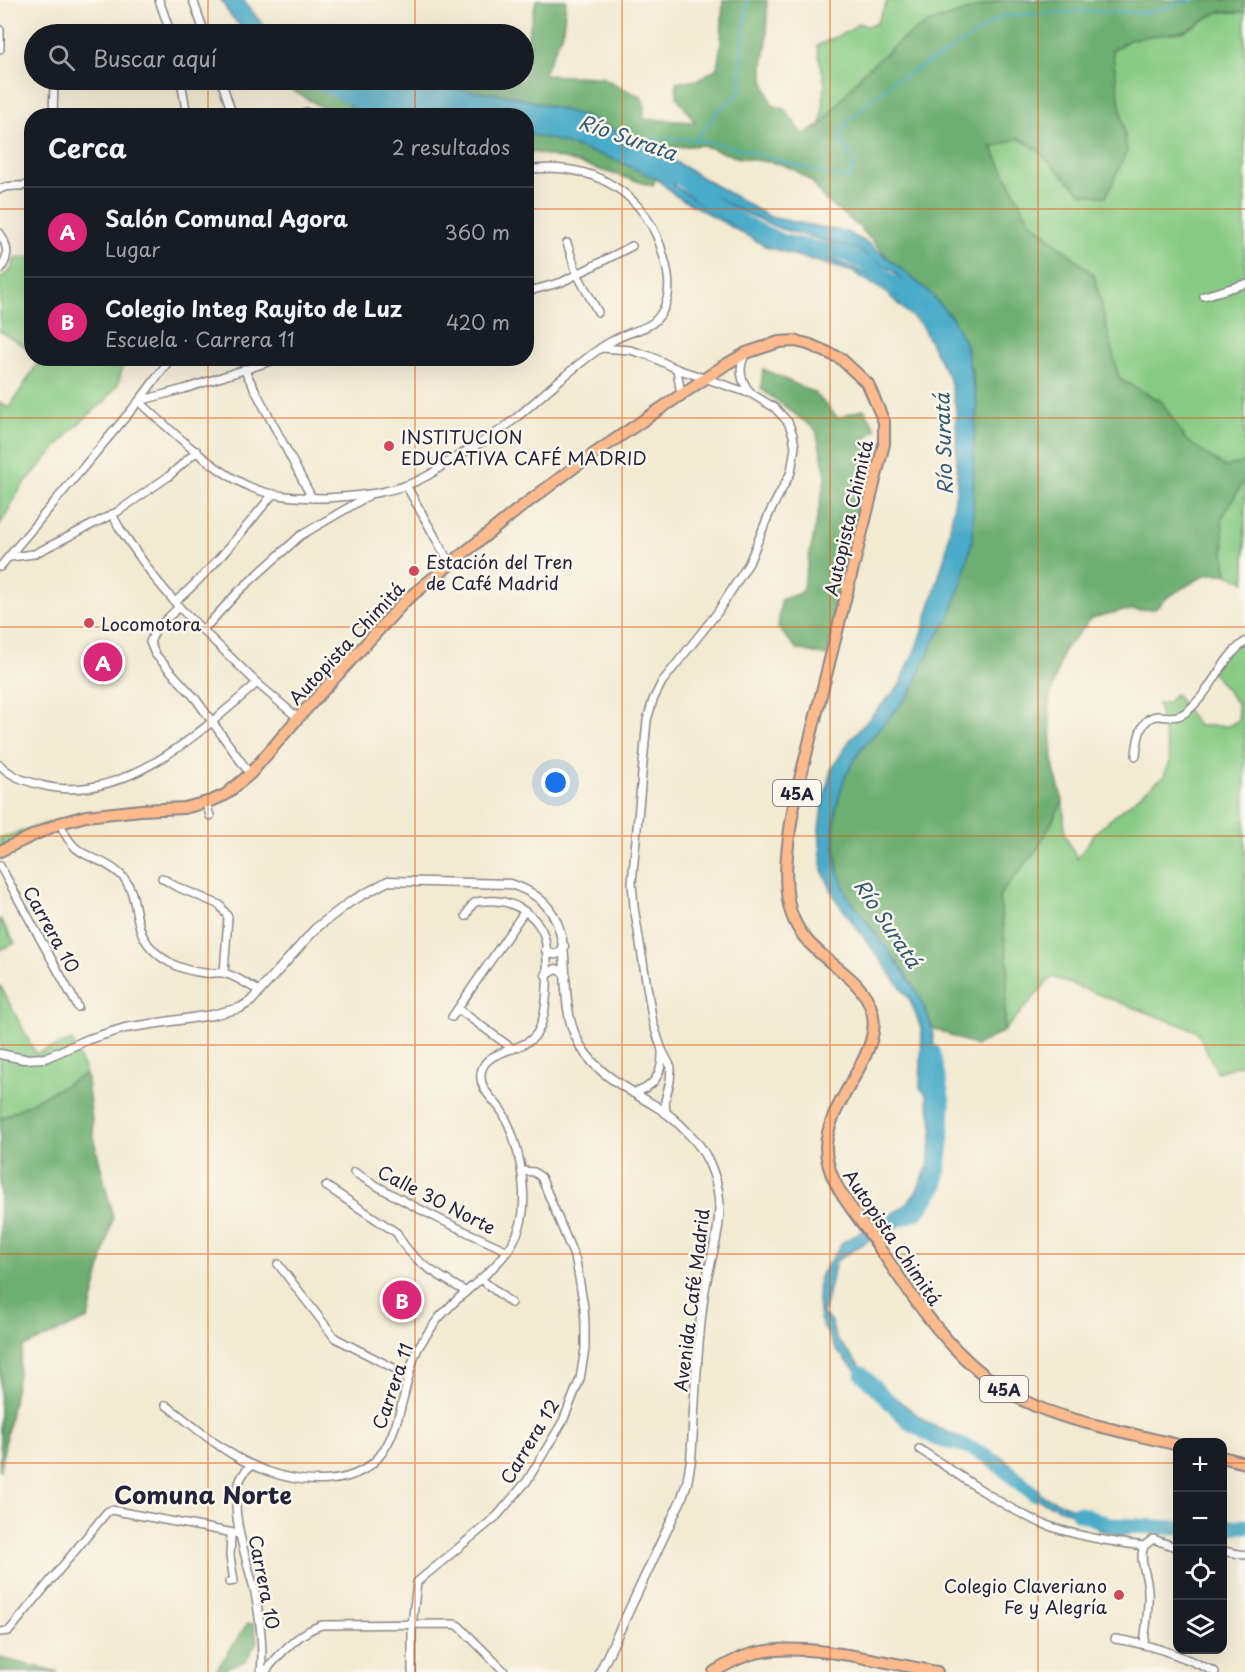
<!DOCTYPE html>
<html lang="es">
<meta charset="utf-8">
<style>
body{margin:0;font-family:"Playpen Sans",sans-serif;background:#20242c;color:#f1f3f6}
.controls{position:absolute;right:18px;bottom:18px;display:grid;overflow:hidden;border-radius:12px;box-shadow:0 6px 24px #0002}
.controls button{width:54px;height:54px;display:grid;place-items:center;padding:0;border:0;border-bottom:2px solid #363941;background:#171b24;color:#f1f3f6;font:30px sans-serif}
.you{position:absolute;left:556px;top:783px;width:21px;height:21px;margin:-15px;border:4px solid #fff;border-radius:50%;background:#1a73e8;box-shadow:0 0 0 9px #1a73e833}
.badge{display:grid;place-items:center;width:39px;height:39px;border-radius:50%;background:#db2777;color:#fff;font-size:20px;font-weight:700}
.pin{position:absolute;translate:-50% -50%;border:3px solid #fff;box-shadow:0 2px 6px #0006}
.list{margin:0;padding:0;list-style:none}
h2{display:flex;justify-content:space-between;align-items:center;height:78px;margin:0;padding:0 24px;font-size:26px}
h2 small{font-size:20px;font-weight:400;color:#9ea1a6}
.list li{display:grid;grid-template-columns:39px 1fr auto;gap:18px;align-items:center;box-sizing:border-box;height:90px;padding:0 24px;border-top:2px solid #363941}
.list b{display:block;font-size:22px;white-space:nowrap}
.list p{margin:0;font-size:20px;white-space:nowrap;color:#9ea1a6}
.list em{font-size:20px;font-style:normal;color:#9ea1a6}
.icon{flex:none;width:33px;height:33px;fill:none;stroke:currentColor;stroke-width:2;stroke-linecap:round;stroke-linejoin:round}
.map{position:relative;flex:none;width:1245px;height:1672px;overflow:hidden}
.search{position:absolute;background:#171b24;box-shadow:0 6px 24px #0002;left:24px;top:24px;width:510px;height:66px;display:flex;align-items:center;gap:15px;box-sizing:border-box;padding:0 21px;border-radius:33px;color:#9ea1a6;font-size:22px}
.panel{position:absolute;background:#171b24;box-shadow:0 6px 24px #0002;left:24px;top:108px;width:510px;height:258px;border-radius:24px}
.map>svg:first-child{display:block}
</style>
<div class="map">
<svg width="1245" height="1672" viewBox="0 0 1245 1672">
<rect width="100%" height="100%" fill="#fbf7ec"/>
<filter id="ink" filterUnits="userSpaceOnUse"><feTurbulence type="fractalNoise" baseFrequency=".0167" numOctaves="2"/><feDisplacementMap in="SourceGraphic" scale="12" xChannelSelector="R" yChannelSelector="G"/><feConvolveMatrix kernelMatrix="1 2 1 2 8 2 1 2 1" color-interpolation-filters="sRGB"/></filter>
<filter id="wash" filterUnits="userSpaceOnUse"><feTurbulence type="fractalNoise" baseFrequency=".008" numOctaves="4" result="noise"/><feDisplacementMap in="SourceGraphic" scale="24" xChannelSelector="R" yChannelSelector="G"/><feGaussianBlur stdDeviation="1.35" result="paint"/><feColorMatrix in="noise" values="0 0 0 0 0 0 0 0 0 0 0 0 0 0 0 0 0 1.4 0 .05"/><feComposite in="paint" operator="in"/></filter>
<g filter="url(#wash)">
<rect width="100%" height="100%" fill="#f3ead2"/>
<g fill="#87ca83" stroke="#54765f" stroke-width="1.5">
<polygon points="888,0 1002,0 928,23 900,41 864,72 821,125 825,84 817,46 852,29 858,23 867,26 876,24"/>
<polygon points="1218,12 1245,12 1245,462 1225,468 1186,440 1161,401 1119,379 1094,275 1029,220 992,148 1018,138 1034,147 1057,168 1127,151 1112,50 1131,39 1185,31"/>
<polygon points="31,257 32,257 31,355 24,346 0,331 0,279 11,270 14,259"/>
<polygon points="35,359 125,359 118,384 105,401 74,428 22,486 0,525 0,403 9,408 38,363"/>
<polygon points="1245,479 1245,582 1228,574 1225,565 1222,517"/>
<polygon points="1245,633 1245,1063 1217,1072 1197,1031 1052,977 1004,1031 1008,965 999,896 1038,848 1063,801 1065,834 1077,859 1095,833 1113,817 1164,776 1170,761 1158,704 1168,702 1175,694 1198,726 1228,726 1239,720 1237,703 1207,666"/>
<polygon points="56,821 0,849 0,838"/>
<polygon points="0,919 15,943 0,950"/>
<polygon points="0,985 36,1054 72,1040 86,1074 0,1119"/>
</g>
<g fill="#6dae71" stroke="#486856" stroke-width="1.5">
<polygon points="536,0 566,0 563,32 543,75 601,77 641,97 645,106 643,119 695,122 677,97 676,82 698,80 717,68 721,43 723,0 767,0 767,41 763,64 763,79 772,105 784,109 804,135 821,125 864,72 900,41 928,23 1002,0 1245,0 1245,12 1218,12 1185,31 1131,39 1112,50 1127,151 1106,197 1081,193 1034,147 1019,138 992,148 1029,220 1094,275 1119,379 1161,401 1186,440 1225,467 1245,462 1245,479 1222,517 1225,565 1228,574 1207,574 1169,596 1155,609 1120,611 1092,618 1063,651 1049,701 1054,770 1063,801 1038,848 999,896 1008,965 1004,1031 976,1046 932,1028 921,999 904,972 847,895 837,867 834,830 836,808 844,777 861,749 910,694 934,641 948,621 974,438 977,404 972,371 952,318 928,291 889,259 859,227 825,200 812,182 795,170 781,164 736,157 701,145 666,148 653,186 568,160 527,151 526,116 342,115 325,109 274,80 524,80 524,54"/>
<polygon points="763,369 815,393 838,418 864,409 876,429 864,441 874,467 827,656 797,649 778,628 781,600 802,592 826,475 816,430 761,389"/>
<polygon points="86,1074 95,1143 113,1217 88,1319 23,1347 0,1471 0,1119"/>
<polygon points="247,1624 254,1624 257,1641 246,1661 228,1667 225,1672 215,1672"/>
<polygon points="0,1658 58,1672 0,1672"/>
</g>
<g fill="#49abc8" stroke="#366682" stroke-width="1.5" fill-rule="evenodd">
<polygon points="221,0 243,0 270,34 247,34 228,12"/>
<path d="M311 80H328L355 98 367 80H383L513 96 581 115 660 153 770 217 846 232 866 242 889 259 928 291 952 318 965 343 977 404 974 438 973 536 962 582 948 621 934 641 910 694 861 749 845 777 836 808 834 830 837 867 847 895 904 972 921 999 932 1028 938 1084V1147L932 1178 918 1203 885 1230 836 1261 823 1314 831 1321 835 1337 870 1378 928 1423 961 1438 970 1451C983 1452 997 1452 1007 1461 1014 1466 1017 1473 1025 1477L1028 1490 1090 1515 1103 1525 1177 1526V1531L1136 1532 1122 1536 1100 1530 1082 1517 1043 1502 1027 1493 1010 1473 990 1462 949 1444 946 1434 933 1433 925 1425 903 1412 886 1396 867 1382 836 1350 820 1319 818 1301 819 1277 843 1242 902 1208 915 1194 928 1166 933 1126 926 1094 920 1088 922 1030 910 1000 837 901 822 870 819 829 822 807 831 770 850 740 899 686 922 634 946 552 957 486 956 409 950 380 921 325 884 291 853 272 767 247 676 196 657 179 616 160 551 139 527 134 526 116H423L347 111 355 98ZM685 180 747 214 781 229 858 250 893 271 918 297 932 315 949 348 920 312 868 274 823 256 795 250 764 240 729 222 673 185Z"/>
</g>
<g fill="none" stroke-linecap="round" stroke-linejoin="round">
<g stroke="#49abc8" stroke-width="2">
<path d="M627 138C650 139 674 137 696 140 748 147 796 168 848 179L855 166 845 145 837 140 850 119 893 82 950 51 1002 16 1088 11 1144 13 1194 0"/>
<polyline points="695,140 717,112 741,92 741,56 748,0"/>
</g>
<g stroke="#49abc8" stroke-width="15">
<polyline points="314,80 349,96 374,101"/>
<polyline points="666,171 675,174 709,201 746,224 781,241 844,254 868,264 910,296 949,346 954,360"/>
<polyline points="881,1226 918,1212 936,1186 941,1152 943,1102 933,1052"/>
<polyline points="862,1374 910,1423 937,1439 966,1446 987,1456 1034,1494"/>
<polyline points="1078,1513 1112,1525 1178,1528"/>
<polyline points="1222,1527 1245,1526"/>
</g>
</g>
</g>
<g filter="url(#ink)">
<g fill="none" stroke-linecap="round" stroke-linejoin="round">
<g stroke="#8a8686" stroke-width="10">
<g id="minor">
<polyline points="159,0 171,34"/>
<polyline points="193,0 205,34"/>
<polyline points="0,30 0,49"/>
<polyline points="181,80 187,116"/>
<polyline points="221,80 233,116"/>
<polyline points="53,116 54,83"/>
<polyline points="303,116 306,112"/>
<path d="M0 189C10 184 21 188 32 184"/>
<path d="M0 233C8 247 10 256 0 270"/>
<polyline points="567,243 577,274 598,312"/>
<polyline points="526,292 562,282 632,246"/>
<polyline points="1204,296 1245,284"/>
<polyline points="601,348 630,350 650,356 677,369 752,394 775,408 788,422 793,435 795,447 791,472 769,514 749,563 717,613 662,682 653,700 647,720 632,883 634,907 653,1023 662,1050 671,1067 670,1081 665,1101 666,1113"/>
<path d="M746 353C738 367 740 381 751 393"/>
<polyline points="244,369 312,498"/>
<polyline points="677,369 681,395"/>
<path d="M139 401C170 430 212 470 250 487 273 497 301 498 326 498 360 496 397 493 427 476 435 472 442 465 450 461 470 448 492 438 511 422 530 407 547 390 566 375 579 364 600 347 614 340 636 327 656 332 666 303 671 289 668 271 664 258 648 193 592 160 526 170"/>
<polyline points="139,401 184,389 281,358"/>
<polyline points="406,485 450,564"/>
<polyline points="112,514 120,529 154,577 179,607 257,683 298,718"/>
<polyline points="10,557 34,554 117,512 169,476 197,451"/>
<polyline points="0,567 139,401 171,358"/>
<path d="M175 602C212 570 242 532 273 494"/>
<polyline points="179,607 156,629 150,642 155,654 195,698 250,774"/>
<polyline points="203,630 239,591 300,536 368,496"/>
<path d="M1136 756C1137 741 1140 715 1159 716 1166 717 1174 718 1181 715 1188 712 1197 702 1202 696 1216 679 1226 655 1245 642"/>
<path d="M0 765C12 777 25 781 41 785 121 807 202 731 257 683"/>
<polyline points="206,802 210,816"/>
<path d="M60 823C76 863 94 851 120 874 138 890 133 918 144 938 156 959 181 971 205 973 211 974 217 972 223 973 235 975 249 986 260 991"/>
<polyline points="0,866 78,1007"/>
<polyline points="162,878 175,886 220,905 228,917 224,973"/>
<polyline points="458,1009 513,1049"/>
<polyline points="452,1017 524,912"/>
<path d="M633 1093C655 1088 663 1072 662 1050"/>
<path d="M354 1172C403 1203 455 1227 508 1251"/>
<path d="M326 1186 397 1233C410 1262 441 1276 466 1292"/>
<polyline points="278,1264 335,1338 409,1376"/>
<polyline points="482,1280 511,1303"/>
<path d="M166 1405C193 1425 221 1451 252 1465 296 1485 363 1493 388 1443 402 1415 405 1384 415 1355 419 1344 428 1333 435 1323 462 1286 517 1265 523 1212 526 1182 518 1142 504 1115 497 1101 479 1091 481 1074 483 1050 519 1052 533 1038 550 1022 548 967 546 945 543 917 514 899 487 901 482 901 477 900 473 904 470 907 468 912 466 916"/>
<path d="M919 1449C957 1473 1007 1511 1049 1526 1080 1537 1111 1542 1144 1546"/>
<path d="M252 1465C218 1489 248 1560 255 1593 260 1619 264 1646 261 1672"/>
<polyline points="1222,1551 1245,1555"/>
<polyline points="229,1582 234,1581 230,1556 231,1533"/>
<polyline points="0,1632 9,1631 107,1512 111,1510 239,1534"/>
<path d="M1115 1639C1151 1644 1183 1656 1215 1672"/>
<path d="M1144 1643C1146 1626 1149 1608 1148 1591 1148 1575 1138 1561 1144 1546L1153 1539 1178 1548"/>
<path d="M265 1672C279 1654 301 1631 322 1625L454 1624 459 1626 505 1672"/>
<polyline points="412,1672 412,1625 417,1582 497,1516 527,1481 563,1421 580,1379 585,1349 585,1325 584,1307 576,1261 541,1177 534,1172 522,1171"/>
</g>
</g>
<g stroke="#8a8686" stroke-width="11">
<g id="tertiary">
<path d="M546 950C552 957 561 955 564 946"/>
<polyline points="546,975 556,969 562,971 566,976"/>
<path d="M0 1054 24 1059 45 1058 89 1039 125 1028 212 1015 240 1008 251 1001 316 928 350 902 388 881 510 884C588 907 552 981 575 1035 590 1071 623 1086 654 1105 668 1113 679 1123 689 1134 706 1150 717 1176 719 1199 722 1230 709 1262 704 1293 696 1348 695 1405 691 1460L687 1483 681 1500 600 1672"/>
</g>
</g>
<g stroke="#8a8686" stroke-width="14">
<path id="primary" d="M714 1672C727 1664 741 1656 756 1653 805 1641 886 1663 937 1672"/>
</g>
<g stroke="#8a8686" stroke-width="14">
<g id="trunk">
<path d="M0 851 60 823 86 816 141 810 184 808 211 801 225 795 250 774 298 718 406 600 516 511 576 466 725 365 746 353 779 342 795 341 808 344 840 358 868 384 884 422V444L795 799C789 833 779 888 794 920 801 937 815 949 829 961 847 975 866 989 872 1011 884 1053 828 1100 826 1146 825 1180 854 1211 872 1237 922 1311 968 1387 1059 1415 1097 1427 1138 1435 1178 1445"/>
<polyline points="1222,1457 1245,1463"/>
</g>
</g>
<use href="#minor" stroke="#fff" stroke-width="7"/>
<use href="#tertiary" stroke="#fff" stroke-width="8"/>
<use href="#primary" stroke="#fcba8d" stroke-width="10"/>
<use href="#trunk" stroke="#fcba8d" stroke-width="10"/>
</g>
</g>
<path fill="none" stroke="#de560e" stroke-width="1.5" stroke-opacity="0.55" d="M208 0V34M415 0V34M622 0V1672M830 0V1672M1038 0V1672M208 80V116M415 80V116M0 209H32M526 209H1245M208 358V1672M415 358V1672M0 418H1245M0 627H1245M0 836H1245M0 1045H1245M0 1254H1245M0 1463H1178M1222 1463H1245"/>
<g fill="#d1495b" stroke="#fbf7ec" stroke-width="2">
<circle cx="389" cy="446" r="6"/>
<circle cx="414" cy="571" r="6"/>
<circle cx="89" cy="623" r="6"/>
<circle cx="1119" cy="1595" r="6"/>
</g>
<g text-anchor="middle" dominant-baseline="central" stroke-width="5" stroke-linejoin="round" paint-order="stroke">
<g fill="#fbf7ec" stroke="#636270" stroke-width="1.5">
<rect x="773" y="780" width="48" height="26" rx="4.5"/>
<rect x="980" y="1376" width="48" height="26" rx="4.5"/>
</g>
<g font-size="16" font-weight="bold" fill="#22223b">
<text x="797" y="793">45A</text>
<text x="1004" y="1389">45A</text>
</g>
<g font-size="18" fill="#22223b" stroke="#fbf7ec" text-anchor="start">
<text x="401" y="436">INSTITUCION<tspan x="401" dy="21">EDUCATIVA CAFÉ MADRID</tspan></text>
<text x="426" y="561">Estación del Tren<tspan x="426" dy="21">de Café Madrid</tspan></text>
<text x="101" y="623">Locomotora</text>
<text x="1107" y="1585" text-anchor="end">Colegio Claveriano<tspan x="1107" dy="21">Fe y Alegría</tspan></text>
</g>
<g font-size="18" fill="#22223b" stroke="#fbf7ec">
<text transform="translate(848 518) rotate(-77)">Autopista Chimitá</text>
<text transform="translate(346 643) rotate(-47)">Autopista Chimitá</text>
<text transform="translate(52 929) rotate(61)">Carrera 10</text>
<text transform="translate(437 1199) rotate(27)">Calle 30 Norte</text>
<text transform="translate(893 1237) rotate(56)">Autopista Chimitá</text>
<text transform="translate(691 1300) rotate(-83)">Avenida Café Madrid</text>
<text transform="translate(392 1386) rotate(-71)">Carrera 11</text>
<text transform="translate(529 1441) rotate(-59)">Carrera 12</text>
<text transform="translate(265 1582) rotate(79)">Carrera 10</text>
</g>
<g font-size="20" font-style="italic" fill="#325973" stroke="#fbf7ec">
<text transform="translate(628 137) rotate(19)">Río Surata</text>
<text transform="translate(943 444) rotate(-92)">Río Suratá</text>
<text transform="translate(888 923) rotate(56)">Río Suratá</text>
</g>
<g font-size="24" font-weight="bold" fill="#22223b" stroke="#fbf7ec">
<text x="203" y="1494">Comuna Norte</text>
</g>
</g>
</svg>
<div class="controls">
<button>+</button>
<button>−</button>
<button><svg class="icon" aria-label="locate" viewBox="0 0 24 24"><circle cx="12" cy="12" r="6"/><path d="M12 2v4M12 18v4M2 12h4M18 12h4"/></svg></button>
<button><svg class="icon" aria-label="layers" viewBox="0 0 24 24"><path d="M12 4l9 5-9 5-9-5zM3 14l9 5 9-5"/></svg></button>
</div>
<div class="you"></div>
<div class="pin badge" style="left:103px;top:662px">A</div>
<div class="pin badge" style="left:402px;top:1300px">B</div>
<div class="search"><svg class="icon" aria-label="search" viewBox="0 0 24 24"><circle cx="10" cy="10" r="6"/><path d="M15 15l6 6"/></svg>Buscar aquí</div>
<section class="panel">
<h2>Cerca<small>2 resultados</small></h2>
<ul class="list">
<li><span class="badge">A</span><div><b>Salón Comunal Agora</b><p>Lugar</p></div><em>360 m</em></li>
<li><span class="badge">B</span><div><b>Colegio Integ Rayito de Luz</b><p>Escuela · Carrera 11</p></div><em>420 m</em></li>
</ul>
</section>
</div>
